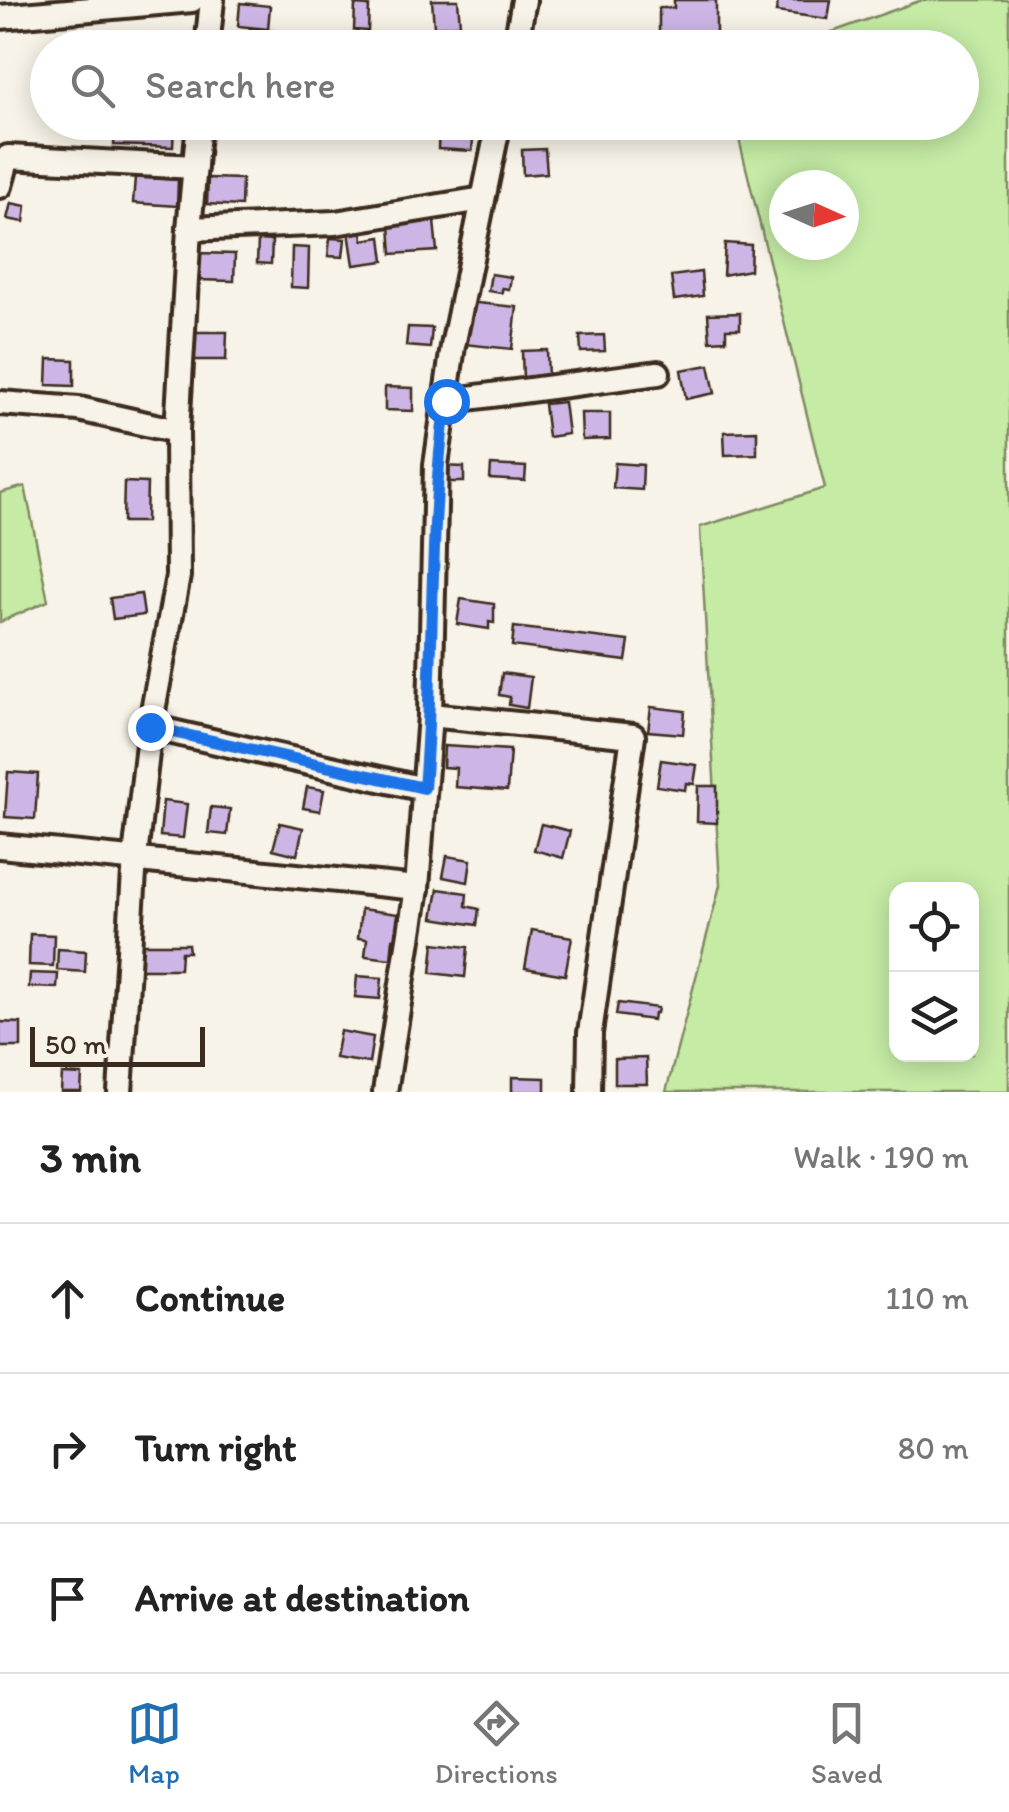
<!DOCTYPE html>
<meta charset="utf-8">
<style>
body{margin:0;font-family:Itim,sans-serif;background:#f6f6f6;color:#222}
.controls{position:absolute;right:30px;bottom:30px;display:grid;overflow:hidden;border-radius:20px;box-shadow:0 5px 25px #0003}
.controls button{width:90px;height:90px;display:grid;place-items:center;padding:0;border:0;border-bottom:2px solid #e0e0e0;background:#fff;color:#222;font:50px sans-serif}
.compass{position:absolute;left:769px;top:170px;width:90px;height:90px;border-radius:50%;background:#fff;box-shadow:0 5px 25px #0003;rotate:93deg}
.scale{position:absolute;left:30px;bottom:25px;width:175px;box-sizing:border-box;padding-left:10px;border:5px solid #3b2a1e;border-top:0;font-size:28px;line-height:35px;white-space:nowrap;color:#3b2a1e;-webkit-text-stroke:8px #f7f3e8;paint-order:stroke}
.stop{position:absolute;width:30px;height:30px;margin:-22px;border:8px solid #1a73e8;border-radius:50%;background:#fff}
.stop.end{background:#1a73e8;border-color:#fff;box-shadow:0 2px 10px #0008}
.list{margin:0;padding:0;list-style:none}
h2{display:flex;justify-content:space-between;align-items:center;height:130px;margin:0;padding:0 40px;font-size:42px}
h2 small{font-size:32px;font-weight:400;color:#767676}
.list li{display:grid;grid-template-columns:65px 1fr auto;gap:30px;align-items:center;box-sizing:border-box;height:150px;padding:0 40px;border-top:2px solid #e0e0e0}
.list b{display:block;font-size:38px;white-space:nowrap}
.list em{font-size:32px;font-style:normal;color:#767676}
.icon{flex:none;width:55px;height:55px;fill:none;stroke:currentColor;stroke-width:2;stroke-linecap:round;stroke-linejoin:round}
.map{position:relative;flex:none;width:1009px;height:1092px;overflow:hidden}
.search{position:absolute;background:#fff;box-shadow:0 5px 25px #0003;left:30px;right:30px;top:30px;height:110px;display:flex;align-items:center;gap:25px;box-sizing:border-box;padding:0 35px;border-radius:55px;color:#767676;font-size:38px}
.sheet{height:580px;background:#fff}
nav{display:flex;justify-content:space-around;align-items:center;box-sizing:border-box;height:140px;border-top:2px solid #e0e0e0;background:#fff;font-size:28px;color:#767676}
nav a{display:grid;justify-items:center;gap:5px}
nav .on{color:#1f6fb2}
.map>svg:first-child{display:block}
</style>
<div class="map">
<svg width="1009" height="1092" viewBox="0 0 1009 1092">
<rect width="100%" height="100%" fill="#f7f3e8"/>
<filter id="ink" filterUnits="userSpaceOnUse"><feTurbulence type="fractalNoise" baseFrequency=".01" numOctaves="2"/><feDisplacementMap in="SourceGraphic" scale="20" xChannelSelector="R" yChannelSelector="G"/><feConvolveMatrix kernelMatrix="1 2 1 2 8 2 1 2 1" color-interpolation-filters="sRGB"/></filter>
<g filter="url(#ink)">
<g fill="#c5eba5" stroke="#808a62" stroke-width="2.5" fill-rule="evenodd">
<path d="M922 0H1009V1092H666L720 885 700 527 825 488 735 123 962 122V48L790 47ZM784 185H844V245H784ZM896 889H972V1054H896Z"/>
<polygon points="25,486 48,601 0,622 0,493"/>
</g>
<g fill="#cdb6e5" stroke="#3b2a1e" stroke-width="2.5">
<polygon points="432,0 458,0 460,25 434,27"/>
<polygon points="674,0 716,0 716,34 659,34 659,8 674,8"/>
<polygon points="778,0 831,0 828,19 776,12"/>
<polygon points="240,3 270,6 268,29 238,26"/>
<polygon points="355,5 369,6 368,31 354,30"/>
<polygon points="250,28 301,34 300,48 247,48"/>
<polygon points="115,122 174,122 173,147 114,145"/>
<polygon points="439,125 474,128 472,151 438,149"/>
<polygon points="545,149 547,173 523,175 522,150"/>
<polygon points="135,177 178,180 177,206 133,203"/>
<polygon points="208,178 242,179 241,206 207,204"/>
<polygon points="11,203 26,206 24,222 7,219"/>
<polygon points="434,221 437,251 392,254 390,225"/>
<polygon points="362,231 363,240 381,237 384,261 354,265 349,232"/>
<polygon points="330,238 345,239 343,257 328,256"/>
<polygon points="258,240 272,241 271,264 257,263"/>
<polygon points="725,243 751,245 750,270 723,275"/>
<polygon points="292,247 309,248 308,288 291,287"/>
<polygon points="197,253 235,254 234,281 196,280"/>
<polygon points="701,272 703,296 674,300 671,276"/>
<polygon points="491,274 511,277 509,289 502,288 502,293 488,291"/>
<polygon points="467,302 517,307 512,349 463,344"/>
<polygon points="740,313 740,329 726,329 726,340 710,341 708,314"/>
<polygon points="408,327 432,328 430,348 406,346"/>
<polygon points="191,332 227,332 226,360 190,360"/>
<polygon points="604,335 605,351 581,352 580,336"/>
<polygon points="547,350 548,379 523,380 522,351"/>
<polygon points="48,359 74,360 74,386 47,385"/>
<polygon points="709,365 715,393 686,399 681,370"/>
<polygon points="385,387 413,388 413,411 385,410"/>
<polygon points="564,402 568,434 548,437 544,404"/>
<polygon points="581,413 610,413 610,439 582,440"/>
<polygon points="757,431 757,454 725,455 724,432"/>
<polygon points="615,463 643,465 642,490 613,488"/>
<polygon points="491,465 526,467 525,481 490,479"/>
<polygon points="443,466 464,467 464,482 443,482"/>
<polygon points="124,482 147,483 146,522 123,522"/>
<polygon points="141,594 144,615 113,619 110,598"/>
<polygon points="461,599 494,604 494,623 489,622 489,629 457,624"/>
<polygon points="514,627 629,641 626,661 512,646"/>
<polygon points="502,673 531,677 527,708 509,705 510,697 499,695"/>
<polygon points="651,707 685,711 683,734 648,731"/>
<polygon points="444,746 510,750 507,791 455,787 456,768 443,767"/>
<polygon points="661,760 697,765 694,784 686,783 685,790 657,786"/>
<polygon points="8,772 38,774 35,819 5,817"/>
<polygon points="698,786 717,786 717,823 697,822"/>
<polygon points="307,787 324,790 320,811 303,808"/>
<polygon points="163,801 187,804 183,838 160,836"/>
<polygon points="211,807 230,809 227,835 208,833"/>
<polygon points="280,823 303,828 297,855 273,849"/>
<polygon points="541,824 570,831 563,858 534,850"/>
<polygon points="447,856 471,860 468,882 443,877"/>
<polygon points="438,889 467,893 466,906 479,909 477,925 433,918"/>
<polygon points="361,909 398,914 396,927 402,927 401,940 393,939 391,959 365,956 367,939 358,938"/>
<polygon points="532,930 572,937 565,975 525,968"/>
<polygon points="30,934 54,935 53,966 29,965"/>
<polygon points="434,943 468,947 465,977 431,973"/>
<polygon points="137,944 188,944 189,952 181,952 180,969 137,969"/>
<polygon points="58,949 86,951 85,972 57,970"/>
<polygon points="30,973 58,974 57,988 29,987"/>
<polygon points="357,976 382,978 380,999 355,997"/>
<polygon points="618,1003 658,1008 657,1013 654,1013 653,1020 616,1015"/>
<polygon points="0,1022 21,1023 21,1047 0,1047"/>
<polygon points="340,1031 373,1037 369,1063 335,1058"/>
<polygon points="646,1058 647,1084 615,1084 615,1059"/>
<polygon points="62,1074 82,1075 81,1092 61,1092"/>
<polygon points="512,1077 545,1078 545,1092 512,1092"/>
</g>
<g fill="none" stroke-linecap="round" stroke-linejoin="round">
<g stroke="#3b2a1e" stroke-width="30">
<g id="minor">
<polyline points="0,17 192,0"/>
<polyline points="207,48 212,0"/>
<polyline points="515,48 524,0"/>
<polyline points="0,186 8,157 195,167"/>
<polyline points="189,229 335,223 483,199"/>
<polyline points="446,401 658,373"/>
<polyline points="0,403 79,409 177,431"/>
<polyline points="430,715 633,736 590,1033 589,1092"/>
<polyline points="150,727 424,789"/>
<polyline points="0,846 417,888"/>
<polyline points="120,1092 135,857 150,727 178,576 177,431 189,229 199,122"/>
<polyline points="385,1092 417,888 430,715 436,465 453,346 499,122"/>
</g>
</g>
<use href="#minor" stroke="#f7f3e8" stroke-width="22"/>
</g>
</g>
<g fill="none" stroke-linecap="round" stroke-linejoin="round" filter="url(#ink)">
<path stroke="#1a73e8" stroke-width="12" d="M150 727 424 788C435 659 428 529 446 401"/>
</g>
</svg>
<div class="controls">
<button><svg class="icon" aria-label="locate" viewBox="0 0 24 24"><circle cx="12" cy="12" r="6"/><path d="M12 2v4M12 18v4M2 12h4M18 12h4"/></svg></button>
<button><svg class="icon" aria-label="layers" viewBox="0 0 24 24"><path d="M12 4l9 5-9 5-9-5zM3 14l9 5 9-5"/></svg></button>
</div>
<svg class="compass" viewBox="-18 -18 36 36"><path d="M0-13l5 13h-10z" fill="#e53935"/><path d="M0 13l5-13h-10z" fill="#767676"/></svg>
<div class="scale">50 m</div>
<div class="stop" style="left:446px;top:401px"></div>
<div class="stop end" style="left:150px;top:727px"></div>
<div class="search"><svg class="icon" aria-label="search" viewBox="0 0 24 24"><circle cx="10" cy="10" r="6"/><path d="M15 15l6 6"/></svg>Search here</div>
</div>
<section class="sheet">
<h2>3 min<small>Walk · 190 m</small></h2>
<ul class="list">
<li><svg class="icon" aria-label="ahead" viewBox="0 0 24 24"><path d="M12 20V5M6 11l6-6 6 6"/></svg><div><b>Continue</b></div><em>110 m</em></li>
<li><svg class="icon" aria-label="right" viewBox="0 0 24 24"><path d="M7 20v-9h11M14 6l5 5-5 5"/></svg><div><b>Turn right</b></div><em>80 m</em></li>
<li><svg class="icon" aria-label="arrive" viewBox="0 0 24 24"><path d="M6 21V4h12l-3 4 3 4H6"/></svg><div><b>Arrive at destination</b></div></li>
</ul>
</section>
<nav>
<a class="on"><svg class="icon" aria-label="map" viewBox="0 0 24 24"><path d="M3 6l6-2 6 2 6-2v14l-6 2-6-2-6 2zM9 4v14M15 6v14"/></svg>Map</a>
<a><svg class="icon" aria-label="directions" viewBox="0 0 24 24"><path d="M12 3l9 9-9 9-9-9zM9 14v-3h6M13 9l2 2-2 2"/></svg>Directions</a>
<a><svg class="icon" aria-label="saved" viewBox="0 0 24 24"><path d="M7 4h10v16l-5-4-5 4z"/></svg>Saved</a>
</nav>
